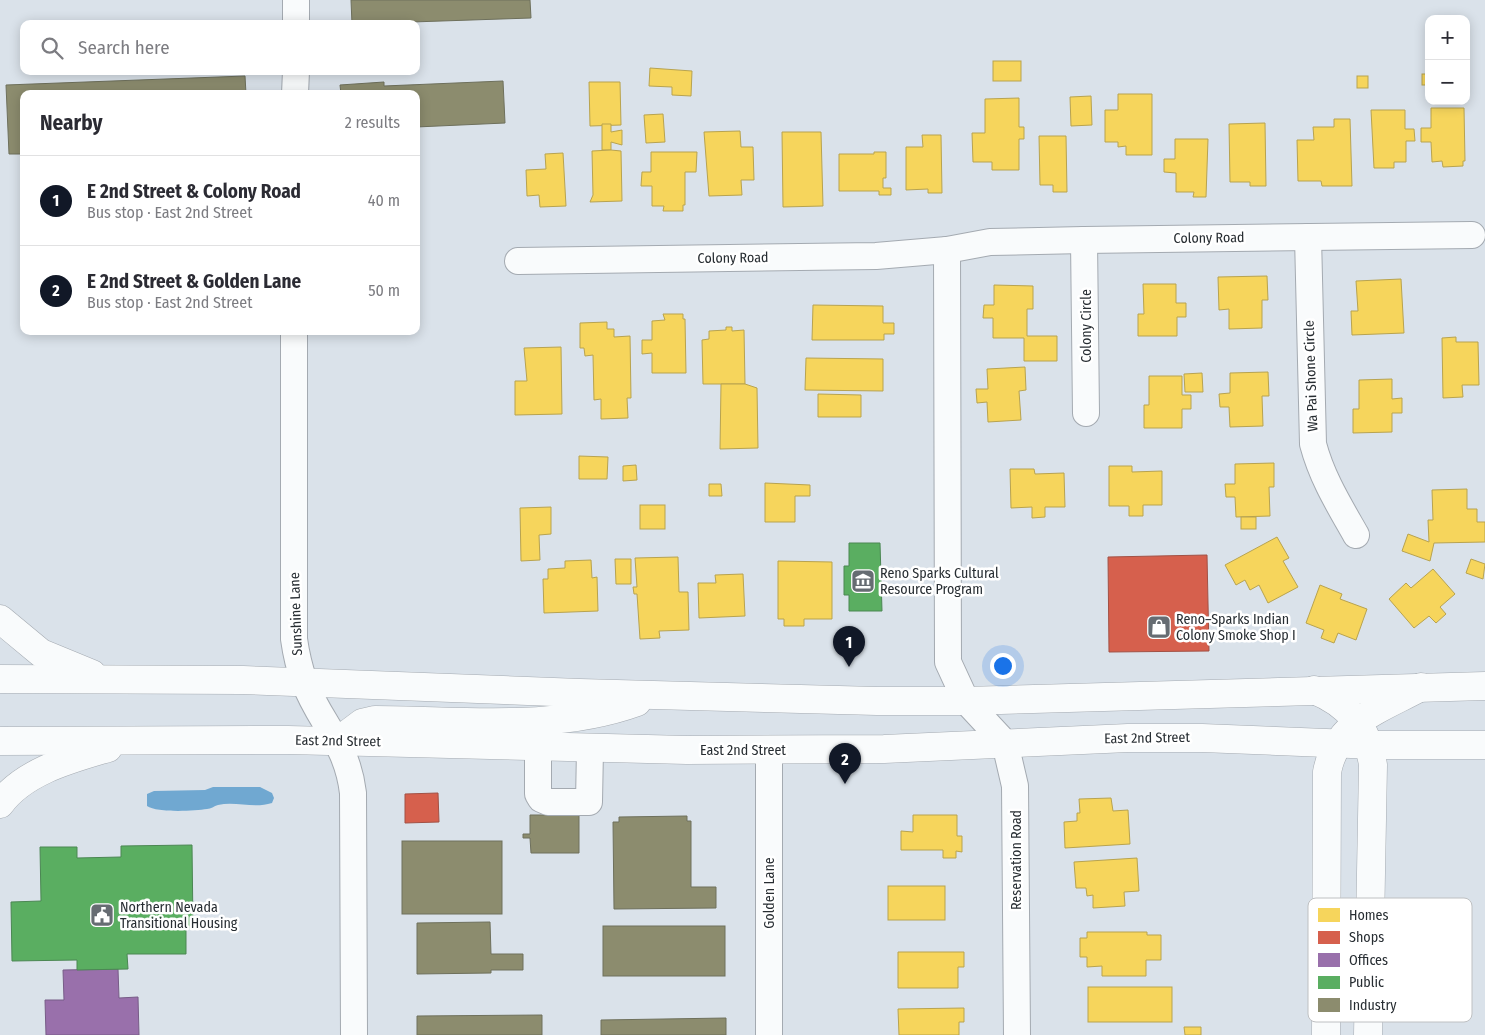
<!DOCTYPE html>
<meta charset="utf-8">
<style>
body{margin:0;font-family:"Fira Sans Condensed",sans-serif;background:#f7f7f7;color:#2b2b33}
.controls{position:absolute;right:15px;top:15px;display:grid;overflow:hidden;border-radius:10px;box-shadow:0 2px 12px #0003}
.controls button{width:45px;height:45px;display:grid;place-items:center;padding:0;border:0;border-bottom:1px solid #e1e1e2;background:#fff;color:#2b2b33;font:25px sans-serif}
.you{position:absolute;left:1002px;top:665px;width:18px;height:18px;margin:-12px;border:4px solid #fff;border-radius:50%;background:#1a73e8;box-shadow:0 0 0 8px #1a73e833}
.badge{display:grid;place-items:center;width:32px;height:32px;border-radius:50%;background:#111827;color:#fff;font-size:16px;font-weight:700}
.pin{position:absolute;translate:-50% -41px;filter:drop-shadow(0 1px 2px #0008)}
.pin::after{content:'';position:absolute;top:26px;width:18px;height:15px;background:inherit;clip-path:polygon(0 0,100% 0,50% 100%)}
.list{margin:0;padding:0;list-style:none}
h2{display:flex;justify-content:space-between;align-items:center;height:65px;margin:0;padding:0 20px;font-size:21px}
h2 small{font-size:16px;font-weight:400;color:#7c7c81}
.list li{display:grid;grid-template-columns:32px 1fr auto;gap:15px;align-items:center;box-sizing:border-box;height:90px;padding:0 20px;border-top:1px solid #e1e1e2}
.list b{display:block;font-size:19px;white-space:nowrap}
.list p{margin:0;font-size:16px;white-space:nowrap;color:#7c7c81}
.list em{font-size:16px;font-style:normal;color:#7c7c81}
.icon{flex:none;width:28px;height:28px;fill:none;stroke:currentColor;stroke-width:2;stroke-linecap:round;stroke-linejoin:round}
.map{position:relative;flex:none;width:1485px;height:1035px;overflow:hidden}
.search{position:absolute;background:#fff;box-shadow:0 2px 12px #0003;left:20px;top:20px;width:400px;height:55px;display:flex;align-items:center;gap:12px;box-sizing:border-box;padding:0 18px;border-radius:10px;color:#7c7c81;font-size:19px}
.panel{position:absolute;background:#fff;box-shadow:0 2px 12px #0003;left:20px;top:90px;width:400px;height:245px;border-radius:10px}
.map>svg:first-child{display:block}
</style>
<div class="map">
<svg width="1485" height="1035" viewBox="0 0 1485 1035">
<rect width="100%" height="100%" fill="#dae2ea"/>
<path fill="#70a8d1" d="M213 787H260L272 793 274 798 272 803C254 809 236 801 218 805 214 806 211 809 207 809 194 811 157 813 147 806V794L154 791 205 790Z"/>
<g fill="#f6d55c" stroke="#b8a34f">
<rect x="993" y="61" width="28" height="20"/>
<polygon points="650,68 692,71 691,96 672,95 672,87 649,86"/>
<rect x="1422" y="74" width="7" height="11"/>
<rect x="1357" y="76" width="11" height="12"/>
<polygon points="589,82 620,82 621,125 590,126"/>
<polygon points="1118,94 1152,94 1152,155 1126,155 1126,146 1118,147 1118,142 1105,142 1105,110 1118,110"/>
<polygon points="1091,96 1092,125 1071,126 1070,97"/>
<polygon points="1019,98 1019,127 1024,127 1024,139 1019,139 1019,170 992,170 992,162 973,162 972,133 985,133 985,99"/>
<polygon points="1431,108 1464,108 1465,161 1463,161 1463,166 1443,167 1442,161 1432,162 1431,142 1421,142 1421,128 1431,128"/>
<polygon points="1371,110 1405,110 1405,129 1414,129 1415,141 1406,141 1406,162 1394,162 1394,168 1374,168"/>
<polygon points="663,114 665,142 646,143 644,115"/>
<polygon points="1334,119 1350,119 1352,186 1322,186 1321,181 1298,181 1297,140 1314,140 1313,127 1334,127"/>
<polygon points="1265,123 1266,186 1250,186 1250,182 1230,182 1229,124"/>
<polygon points="602,124 611,124 611,132 622,130 622,145 611,142 611,150 602,150"/>
<polygon points="740,131 741,147 753,147 754,180 741,180 742,195 709,196 704,132"/>
<polygon points="782,132 821,132 823,206 783,207"/>
<polygon points="922,135 941,135 942,193 928,193 928,189 906,190 906,147 923,147"/>
<polygon points="1039,136 1066,136 1067,192 1053,192 1053,185 1040,185"/>
<polygon points="1175,139 1208,139 1206,197 1193,197 1194,192 1176,192 1176,173 1164,172 1164,159 1175,159"/>
<polygon points="611,150 621,151 622,201 590,202 593,195 592,151"/>
<polygon points="651,152 697,152 696,172 685,172 685,205 683,205 683,211 663,211 664,206 652,206 652,186 641,186 642,172 651,172"/>
<polygon points="874,152 886,152 886,178 883,178 883,188 891,188 891,195 879,195 879,191 839,191 839,154 874,154"/>
<polygon points="563,153 566,206 540,207 539,195 527,196 526,170 546,169 545,154"/>
<polygon points="1267,276 1268,300 1262,300 1262,328 1229,329 1229,309 1219,310 1218,277"/>
<polygon points="1401,279 1404,333 1352,335 1351,311 1358,311 1356,281"/>
<polygon points="1143,284 1176,284 1176,303 1186,303 1186,317 1177,317 1177,336 1138,336 1138,314 1144,314"/>
<polygon points="994,285 1033,286 1033,309 1027,309 1027,336 1057,336 1057,361 1024,361 1024,338 993,338 993,318 983,318 984,305 994,305"/>
<polygon points="813,305 883,306 883,323 894,323 894,334 884,334 884,340 812,340"/>
<polygon points="663,314 683,314 683,319 685,319 686,373 652,373 652,353 642,354 642,340 652,340 652,321 665,320"/>
<polygon points="607,322 607,329 614,329 614,337 630,336 631,398 627,398 628,418 601,419 601,399 594,400 593,355 585,356 584,348 580,348 580,323"/>
<polygon points="726,327 732,327 732,331 744,330 745,384 703,384 702,340 709,339 709,331 726,330"/>
<polygon points="1456,337 1456,342 1478,342 1479,385 1462,385 1463,397 1443,398 1442,338"/>
<polygon points="561,347 562,414 515,415 515,381 527,381 524,348"/>
<polygon points="806,358 883,359 883,391 805,390"/>
<polygon points="1025,367 1026,390 1019,391 1021,420 988,422 987,402 977,403 976,389 988,389 987,369"/>
<polygon points="1268,372 1269,396 1262,396 1263,426 1230,427 1229,407 1220,407 1219,394 1230,393 1230,373"/>
<polygon points="1202,373 1203,392 1185,392 1184,374"/>
<polygon points="1149,376 1182,376 1182,395 1191,395 1191,409 1182,409 1182,428 1144,428 1144,405 1149,405"/>
<polygon points="1392,379 1392,399 1402,398 1402,413 1392,413 1392,432 1353,433 1353,409 1359,409 1359,380"/>
<polygon points="721,384 745,384 757,388 758,448 720,449"/>
<polygon points="818,394 861,395 861,417 818,417"/>
<polygon points="579,456 608,457 607,479 579,479"/>
<polygon points="1274,463 1274,487 1269,487 1270,516 1236,517 1235,497 1226,497 1225,484 1235,484 1235,464"/>
<polygon points="636,465 637,480 623,481 623,466"/>
<polygon points="1109,466 1132,466 1132,472 1162,471 1162,505 1143,505 1143,516 1129,516 1129,506 1109,506"/>
<polygon points="1010,469 1034,469 1035,474 1064,473 1065,507 1045,507 1045,517 1032,518 1032,507 1011,508"/>
<polygon points="765,483 810,485 810,496 795,496 795,522 765,522"/>
<polygon points="709,484 721,484 722,496 709,496"/>
<polygon points="1467,489 1467,509 1477,509 1477,522 1485,522 1485,542 1434,543 1430,561 1402,551 1408,534 1429,542 1428,520 1433,520 1432,490"/>
<rect x="640" y="505" width="25" height="24"/>
<polygon points="551,507 551,534 539,535 540,560 521,561 520,508"/>
<rect x="1241" y="517" width="15" height="12"/>
<polygon points="1277,537 1289,558 1283,561 1298,587 1268,603 1259,585 1250,590 1245,580 1236,585 1225,565"/>
<polygon points="678,557 679,592 688,592 689,630 659,631 660,638 640,639 637,594 634,594 633,587 637,587 635,558"/>
<polygon points="615,559 631,559 631,584 616,584"/>
<polygon points="1471,559 1485,564 1483,579 1466,573"/>
<polygon points="591,560 592,578 597,577 598,611 544,613 543,579 548,579 548,569 565,568 565,561"/>
<polygon points="778,561 832,562 832,619 804,619 804,626 784,626 784,619 778,619"/>
<polygon points="1433,569 1455,594 1440,607 1446,614 1436,623 1429,616 1414,628 1389,599 1406,583 1411,588"/>
<polygon points="743,574 745,616 699,618 698,583 716,583 715,575"/>
<polygon points="1320,585 1342,594 1340,599 1367,609 1356,640 1338,633 1334,643 1321,638 1324,630 1306,623"/>
<polygon points="1111,798 1113,811 1128,810 1130,844 1065,848 1064,822 1077,821 1077,813 1080,813 1079,799"/>
<polygon points="913,815 957,815 957,836 962,836 962,852 956,851 956,858 943,858 943,850 901,850 901,831 913,832"/>
<polygon points="1137,858 1139,891 1124,892 1125,906 1093,908 1093,895 1087,896 1086,888 1076,888 1074,862"/>
<rect x="888" y="886" width="57" height="34"/>
<polygon points="1087,932 1147,932 1147,935 1161,935 1161,960 1146,960 1146,976 1102,976 1102,966 1087,967 1087,957 1080,957 1080,938 1087,938"/>
<polygon points="898,952 964,952 964,967 958,967 958,988 898,988"/>
<rect x="1088" y="987" width="84" height="35"/>
<polygon points="964,1008 964,1022 959,1022 959,1035 899,1035 898,1009"/>
<polygon points="1184,1027 1201,1027 1201,1035 1185,1035"/>
</g>
<g fill="#d6604d" stroke="#a25145">
<polygon points="1207,555 1209,651 1109,652 1108,557"/>
<polygon points="438,793 439,822 405,823 405,794"/>
</g>
<polygon fill="#9970ab" stroke="#775c87" points="118,969 119,998 138,997 139,1035 46,1035 45,1000 64,1000 63,970"/>
<g fill="#5aae61" stroke="#4b8753">
<polygon points="849,543 880,543 882,611 849,611 849,595 844,595 844,566 849,566"/>
<polygon points="192,845 193,928 186,928 186,954 127,954 128,969 77,970 77,960 12,961 11,902 41,901 40,847 77,847 77,858 121,857 121,846"/>
</g>
<g fill="#8c8c6e" stroke="#6e705c">
<polygon points="351,0 530,0 531,18 352,24"/>
<polygon points="245,76 246,94 24,94 24,154 9,154 6,85"/>
<polygon points="503,81 505,123 416,127 416,94 341,94 340,85 384,82 384,86"/>
<polygon points="530,815 579,815 579,853 531,853 530,838 523,838 523,834 530,834"/>
<polygon points="687,816 687,821 691,821 691,887 716,887 716,908 614,909 613,822 619,822 619,817"/>
<rect x="402" y="841" width="100" height="73"/>
<polygon points="490,922 491,954 523,954 523,970 491,970 491,973 417,974 417,923"/>
<rect x="603" y="926" width="122" height="50"/>
<polygon points="542,1015 542,1035 417,1035 417,1016"/>
<polygon points="726,1018 726,1035 601,1035 601,1020"/>
</g>
<g fill="none" stroke-linecap="round" stroke-linejoin="round">
<g stroke="#a4aab1" stroke-width="28">
<g id="minor">
<polyline points="296,24 296,0"/>
<polyline points="295,94 296,71"/>
<path d="M1308 237 1313 444C1322 478 1339 505 1356 535"/>
<polyline points="1084,240 1086,413"/>
<polyline points="947,250 948,662 966,701 1005,743 1015,786 1017,1035"/>
<polyline points="518,261 876,256 947,250 990,242 1084,240 1472,235"/>
<path d="M294 331V639C296 653 299 667 304 681 320 724 347 742 353 793L354 1035"/>
<polyline points="538,747 538,794 541,799 548,802 589,802 590,749"/>
<polyline points="769,750 769,1035"/>
</g>
</g>
<g stroke="#a4aab1" stroke-width="29">
<g id="major">
<polyline points="0,619 41,653 92,674"/>
<polyline points="0,679 243,680 580,693 877,701 966,701 1485,686"/>
<polyline points="0,741 288,740 687,750 884,749 1128,738 1202,738 1376,745 1485,745"/>
<path d="M338 741 362 723 375 720C462 720 554 732 637 702"/>
<path d="M0 804C24 771 71 759 108 748"/>
</g>
</g>
<g stroke="#a4aab1" stroke-width="29">
<g id="highway">
<path d="M1314 690C1349 704 1368 728 1373 765L1368 1035"/>
<path d="M1326 1035 1327 772C1337 721 1379 710 1421 687"/>
</g>
</g>
<use href="#minor" stroke="#f9fbfc" stroke-width="26"/>
<use href="#major" stroke="#f9fbfc" stroke-width="28"/>
<use href="#highway" stroke="#f9fbfc" stroke-width="28"/>
</g>
<defs>
<g id="museum-square" transform="scale(1.25)"><rect x="-9" y="-9" width="18" height="18" rx="4" fill="#666c72" stroke="#fff"/><path d="M0-6L6-3V-2H-6V-3ZM-5-1h2V3h-2ZM-1-1h2V3h-2ZM3-1h2V3H3ZM-6 4H6V6H-6Z" fill="#fff"/></g>
<g id="shop-square" transform="scale(1.25)"><rect x="-9" y="-9" width="18" height="18" rx="4" fill="#666c72" stroke="#fff"/><path d="M-5-2.5h2.3a2.7 3.5 0 0 1 5.4 0H5L5.5 6h-11ZM-1.5-2.5h3a1.5 2.3 0 0 0-3 0Z" fill="#fff"/></g>
<g id="civic-square" transform="scale(1.25)"><rect x="-9" y="-9" width="18" height="18" rx="4" fill="#666c72" stroke="#fff"/><path d="M-.6-6.5H3V-4.5H.6V-3L4-1V1h2V6H-6V1h2V-1L-.6-3ZM-1.2 2.5V6h2.4V2.5Z" fill="#fff"/></g>
</defs>
<g fill-rule="evenodd">
<use href="#museum-square" x="863" y="581"/>
<use href="#shop-square" x="1159" y="627"/>
<use href="#civic-square" x="102" y="915"/>
</g>
<g text-anchor="middle" dominant-baseline="central" stroke-width="5" stroke-linejoin="round" paint-order="stroke">
<g font-size="14" fill="#272d32" stroke="#fff">
<text transform="translate(1209 238) rotate(-1)">Colony Road</text>
<text transform="translate(733 258) rotate(-1)">Colony Road</text>
<text transform="translate(1086 326) rotate(-90)">Colony Circle</text>
<text transform="translate(1311 376) rotate(-92)">Wa Pai Shone Circle</text>
<text transform="translate(296 614) rotate(-92)">Sunshine Lane</text>
<text transform="translate(1147 738) rotate(-1)">East 2nd Street</text>
<text transform="translate(338 741) rotate(1)">East 2nd Street</text>
<text x="743" y="750">East 2nd Street</text>
<text transform="translate(1016 860) rotate(-90)">Reservation Road</text>
<text transform="translate(769 893) rotate(-90)">Golden Lane</text>
</g>
<g font-size="14" fill="#272d32" stroke="#fff" text-anchor="start">
<text x="880" y="573">Reno Sparks Cultural<tspan x="880" dy="16">Resource Program</tspan></text>
<text x="1176" y="619">Reno–Sparks Indian<tspan x="1176" dy="16">Colony Smoke Shop I</tspan></text>
<text x="120" y="907">Northern Nevada<tspan x="120" dy="16">Transitional Housing</tspan></text>
</g>
</g>
<rect x="1308" y="898" width="164" height="124" rx="8" fill="#fff" stroke="#bec0c2" stroke-width="1"/>
<rect x="1318" y="908" width="22" height="14" fill="#f6d55c"/>
<rect x="1318" y="931" width="22" height="13" fill="#d6604d"/>
<rect x="1318" y="953" width="22" height="14" fill="#9970ab"/>
<rect x="1318" y="976" width="22" height="13" fill="#5aae61"/>
<rect x="1318" y="998" width="22" height="14" fill="#8c8c6e"/>
<g font-size="14" fill="#272d32">
<text x="1349" y="920">Homes</text>
<text x="1349" y="942">Shops</text>
<text x="1349" y="965">Offices</text>
<text x="1349" y="987">Public</text>
<text x="1349" y="1010">Industry</text>
</g>
</svg>
<div class="controls">
<button>+</button>
<button>−</button>
</div>
<div class="you"></div>
<div class="pin badge" style="left:849px;top:667px">1</div>
<div class="pin badge" style="left:845px;top:784px">2</div>
<div class="search"><svg class="icon" aria-label="search" viewBox="0 0 24 24"><circle cx="10" cy="10" r="6"/><path d="M15 15l6 6"/></svg>Search here</div>
<section class="panel">
<h2>Nearby<small>2 results</small></h2>
<ul class="list">
<li><span class="badge">1</span><div><b>E 2nd Street &amp; Colony Road</b><p>Bus stop · East 2nd Street</p></div><em>40 m</em></li>
<li><span class="badge">2</span><div><b>E 2nd Street &amp; Golden Lane</b><p>Bus stop · East 2nd Street</p></div><em>50 m</em></li>
</ul>
</section>
</div>
